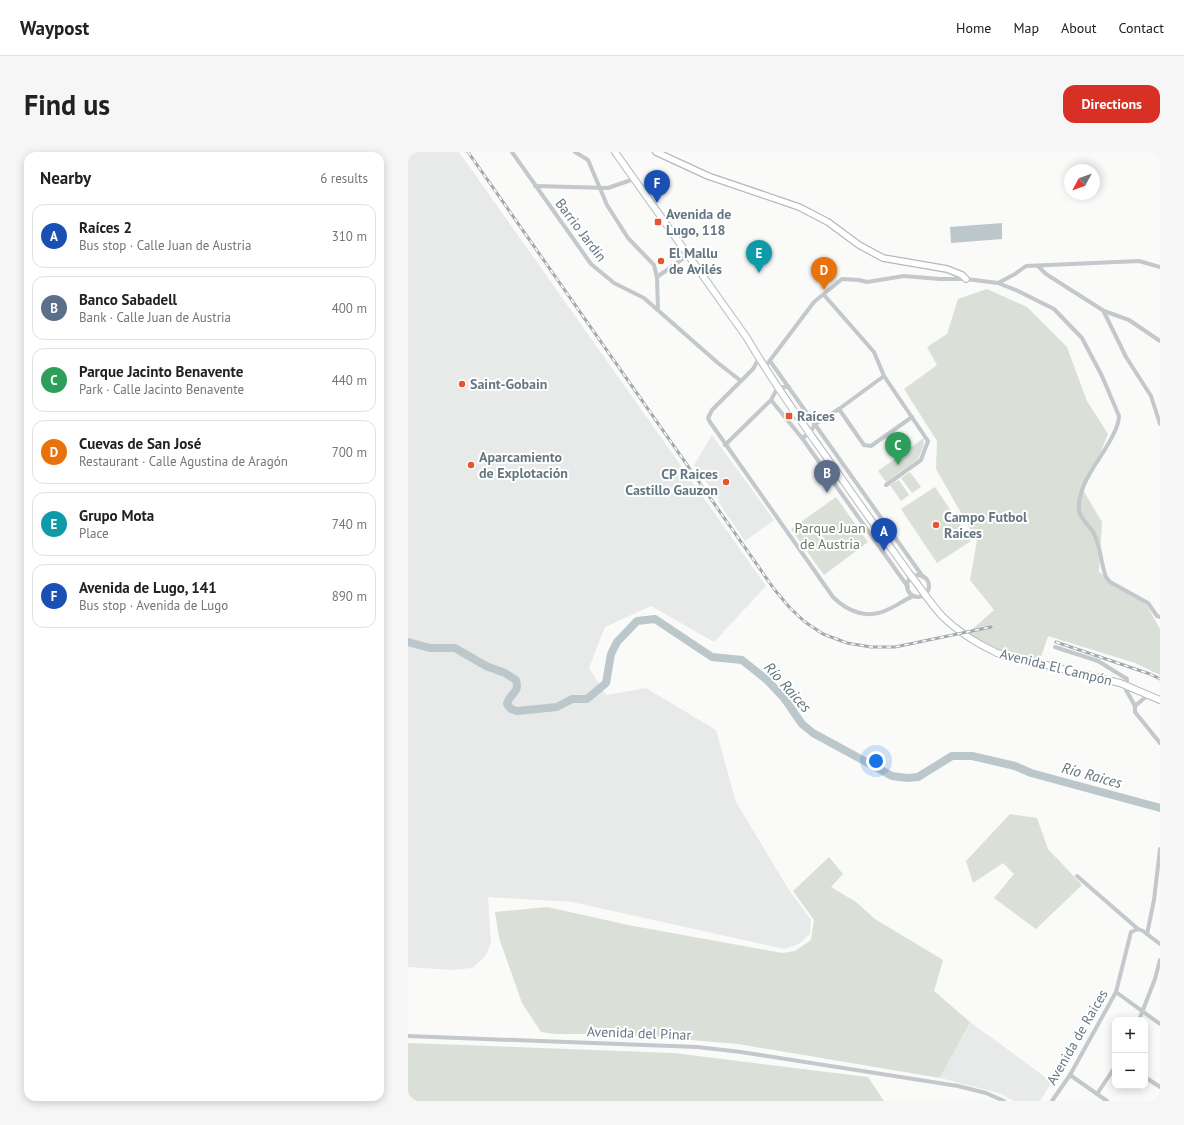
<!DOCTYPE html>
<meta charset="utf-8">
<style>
body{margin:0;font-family:"PT Sans",sans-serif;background:#f6f6f6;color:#202124}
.controls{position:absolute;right:12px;bottom:12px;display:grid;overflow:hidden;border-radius:8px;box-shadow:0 2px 10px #0003}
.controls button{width:36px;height:36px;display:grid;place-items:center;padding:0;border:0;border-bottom:1px solid #e0e0e0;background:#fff;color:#202124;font:20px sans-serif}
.compass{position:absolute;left:656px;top:12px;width:36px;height:36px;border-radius:50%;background:#fff;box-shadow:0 2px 10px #0003;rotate:229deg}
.you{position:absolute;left:468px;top:609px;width:14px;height:14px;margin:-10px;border:3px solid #fff;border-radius:50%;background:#1a73e8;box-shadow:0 0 0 6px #1a73e833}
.badge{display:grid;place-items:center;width:26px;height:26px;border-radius:50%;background:#d93025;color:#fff;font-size:13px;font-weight:700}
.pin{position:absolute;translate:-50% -33px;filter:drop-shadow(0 1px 2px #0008)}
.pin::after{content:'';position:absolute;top:21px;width:14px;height:12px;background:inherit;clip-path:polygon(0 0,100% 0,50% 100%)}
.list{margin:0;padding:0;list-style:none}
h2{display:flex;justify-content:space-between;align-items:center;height:52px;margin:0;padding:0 16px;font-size:17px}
h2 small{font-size:13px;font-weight:400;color:#757577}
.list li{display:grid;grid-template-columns:26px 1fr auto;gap:12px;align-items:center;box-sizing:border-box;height:64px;margin:0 8px 8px;padding:0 8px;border:1px solid #e0e0e0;border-radius:12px}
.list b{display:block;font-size:15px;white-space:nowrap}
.list p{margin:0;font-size:13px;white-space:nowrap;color:#757577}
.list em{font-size:13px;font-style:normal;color:#757577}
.map{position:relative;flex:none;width:752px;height:949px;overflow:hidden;border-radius:12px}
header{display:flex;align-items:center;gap:24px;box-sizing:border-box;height:56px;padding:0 20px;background:#fff;border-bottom:1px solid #e0e0e0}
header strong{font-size:19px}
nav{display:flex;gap:22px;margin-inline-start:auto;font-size:14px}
.intro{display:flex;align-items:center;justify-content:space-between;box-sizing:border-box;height:96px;padding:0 24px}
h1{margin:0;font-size:28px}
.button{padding:10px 18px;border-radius:12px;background:#d93025;color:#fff;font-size:14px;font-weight:700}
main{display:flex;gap:24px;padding:0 24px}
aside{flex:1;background:#fff;border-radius:12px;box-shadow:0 2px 10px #0003}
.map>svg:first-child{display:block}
</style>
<header>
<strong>Waypost</strong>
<nav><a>Home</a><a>Map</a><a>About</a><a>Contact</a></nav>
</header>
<div class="intro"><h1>Find us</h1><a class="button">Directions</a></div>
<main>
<aside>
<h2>Nearby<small>6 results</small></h2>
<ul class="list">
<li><span class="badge" style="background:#1a4fb4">A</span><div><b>Raíces 2</b><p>Bus stop · Calle Juan de Austria</p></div><em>310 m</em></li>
<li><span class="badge" style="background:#5c6f8a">B</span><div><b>Banco Sabadell</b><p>Bank · Calle Juan de Austria</p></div><em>400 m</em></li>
<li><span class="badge" style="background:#2e9e5b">C</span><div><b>Parque Jacinto Benavente</b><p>Park · Calle Jacinto Benavente</p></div><em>440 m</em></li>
<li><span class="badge" style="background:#e8710a">D</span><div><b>Cuevas de San José</b><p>Restaurant · Calle Agustina de Aragón</p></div><em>700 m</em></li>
<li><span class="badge" style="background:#0f9aa8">E</span><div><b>Grupo Mota</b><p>Place</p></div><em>740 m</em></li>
<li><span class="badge" style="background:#1a4fb4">F</span><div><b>Avenida de Lugo, 141</b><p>Bus stop · Avenida de Lugo</p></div><em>890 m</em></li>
</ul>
</aside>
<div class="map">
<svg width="752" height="949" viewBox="0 0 752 949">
<rect width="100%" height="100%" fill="#fafaf8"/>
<g fill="#e8e9e9">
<polygon points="0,0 51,0 358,434 306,490 243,454 197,475 181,516 198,543 238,536 308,578 328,650 381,738 403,768 402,782 391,792 376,797 164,750 80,745 83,791 78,803 72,809 64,816 43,818 0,815"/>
<polygon points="304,283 366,368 337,389 311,351 311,348 286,313"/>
<polygon points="562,870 644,930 632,949 606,949 591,941 532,926"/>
</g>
<g fill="#dadfd7">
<polygon points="579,137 619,155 659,195 679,249 700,282 692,302 675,338 694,370 691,420 738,452 752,477 752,523 727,511 640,484 632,508 592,499 560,481 586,458 562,428 569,389 528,317 529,289 496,237 529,213 519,195 539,182 550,147"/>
<polygon points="516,286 515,295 510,307 478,330 470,319"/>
<polygon points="502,320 513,335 504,341 493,326"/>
<polygon points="491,328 501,343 493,349 482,333"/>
<polygon points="527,335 563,389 529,411 493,357"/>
<polygon points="428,345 460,390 416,423 383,377"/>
<polygon points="602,662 629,666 640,697 674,733 628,777 586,746 606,722 595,711 565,731 558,709"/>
<polygon points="421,705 435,722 423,735 448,750 467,767 535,808 526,839 562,870 532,926 330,892 271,887 205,882 146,882 133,880 114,851 91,786 87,760 139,755 220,773 374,801 387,799 403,788 406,768 385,739"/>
<polygon points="0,891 266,901 460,925 476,949 0,949"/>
</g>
<polygon fill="#bbc7cb" points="594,71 594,87 543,91 542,75"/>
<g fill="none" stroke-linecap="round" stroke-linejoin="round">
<path stroke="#bbc7cb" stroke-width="8" d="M0 490 22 496H47L78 514 97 521 108 528C112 542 102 540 99 552L103 557 109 559 149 555 164 547H179L198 531 203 502 209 490 229 469 247 467 304 505 334 508 359 528 376 546 394 572 405 581 484 624 499 626 510 625 544 604H564L607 614 623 621 752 656"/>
<g stroke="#b3babf" stroke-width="8">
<polyline id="secondary" points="248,0 300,24 391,55 420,70 451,93 475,106 539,117 554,123 558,127"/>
</g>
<g stroke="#b5babe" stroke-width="8">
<path id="primary" d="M207 0 339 186C372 242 411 294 448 347 466 372 483 396 501 421 512 435 522 451 534 464 551 481 568 491 589 501L712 531 752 548"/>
</g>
<g stroke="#c3c8cc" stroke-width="4">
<polyline points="104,0 183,112 206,131 236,146 310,211 333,229"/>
<polyline points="167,0 180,8 199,53 220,86 246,113 249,125 250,158"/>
<polyline points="127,34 200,36 226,27"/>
<polyline points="630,114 638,122 696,159 721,168 752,189"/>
<polyline points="249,125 280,103"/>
<polyline points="590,131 607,122 618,114 731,109 752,115"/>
<polyline points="416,143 466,200 476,224 520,289 513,308 478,333"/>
<polyline points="696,160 718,205 743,244 752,272"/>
<path d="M351 206 345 217 304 258 300 266 302 270 425 445C440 460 460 468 481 457 490 453 497 447 506 444"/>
<polyline points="362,209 515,425"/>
<path d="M357 215 406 150 434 127 451 128 459 130 496 124 532 127H558L590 131 610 139 646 157 674 186 694 224 711 264C711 271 709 275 706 281 695 306 669 330 671 358 672 368 684 375 687 384 693 397 693 412 698 425L702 430 740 451 749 464 752 465"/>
<polyline points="363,248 394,286 500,435"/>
<polyline points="431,257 456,293 463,294 504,265"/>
<polyline points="394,286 402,281 407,272 431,257 476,224"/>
<polyline points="317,293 363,248 370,235 381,235"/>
<circle cx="510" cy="434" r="11"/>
<polyline points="647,495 690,509 719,527 719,534 718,538 727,554 727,560 752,591"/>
<polyline points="727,554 740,543"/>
<polyline points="669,724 730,777"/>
<polyline points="739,782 746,748 752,697"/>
<polyline points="708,840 752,872"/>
<polyline points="731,868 747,827 752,808"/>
<polyline points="0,884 289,895 333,900 550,934 578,941 596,949"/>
<polyline points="662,923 699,949"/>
<polyline points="737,925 752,935"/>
<polyline points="689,942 707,915"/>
<polyline points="644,949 662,923 708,840 723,780 730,777 735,779 752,792"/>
</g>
<use href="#secondary" stroke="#fff" stroke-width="5.5"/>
<use href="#primary" stroke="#fff" stroke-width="6"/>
<g stroke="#a2aab0" stroke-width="3">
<g id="rail">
<polyline points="60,0 366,437 382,456 397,470 415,482 439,491 463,495 487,495 583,475"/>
<polyline points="648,490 742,522 752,527"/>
</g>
</g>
<use href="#rail" stroke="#fff" stroke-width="1.5" stroke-dasharray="4.5" stroke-linecap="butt"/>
</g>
<g fill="#e4572e" stroke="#fff" stroke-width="1.5">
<rect x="246" y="66" width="8" height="8" rx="2"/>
<circle cx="253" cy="109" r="4"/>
<circle cx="54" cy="232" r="4"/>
<rect x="377" y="260" width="8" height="8" rx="2"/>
<circle cx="63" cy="313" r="4"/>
<circle cx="318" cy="330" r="4"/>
<circle cx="528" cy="373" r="4"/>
</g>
<g text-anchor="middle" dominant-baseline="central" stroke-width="4" stroke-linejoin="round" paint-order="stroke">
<g font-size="14" font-weight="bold" fill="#657683" stroke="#fff" text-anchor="start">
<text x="258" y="62">Avenida de<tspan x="258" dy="16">Lugo, 118</tspan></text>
<text x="261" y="101">El Mallu<tspan x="261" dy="16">de Avilés</tspan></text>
<text x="62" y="232">Saint-Gobain</text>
<text x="389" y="264">Raíces</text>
<text x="71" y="305">Aparcamiento<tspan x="71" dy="16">de Explotación</tspan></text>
<text x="310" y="322" text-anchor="end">CP Raices<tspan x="310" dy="16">Castillo Gauzon</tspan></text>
<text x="536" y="365">Campo Futbol<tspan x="536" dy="16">Raices</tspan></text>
</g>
<g font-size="14" fill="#657683" stroke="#fff">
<text transform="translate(173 78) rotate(53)">Barrio Jardín</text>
<text transform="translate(648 515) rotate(14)">Avenida El Campón</text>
<text transform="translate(231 881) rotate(2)">Avenida del Pinar</text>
<text transform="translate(669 885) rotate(-60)">Avenida de Raices</text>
</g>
<g font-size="14" fill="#687a64" stroke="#fff">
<text x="422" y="376">Parque Juan<tspan x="422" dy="16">de Austria</tspan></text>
</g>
<g font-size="15" font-style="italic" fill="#60757c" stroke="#fff">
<text transform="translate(380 535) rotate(48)">Río Raices</text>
<text transform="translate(684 623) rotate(15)">Río Raices</text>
</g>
</g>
</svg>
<div class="controls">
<button>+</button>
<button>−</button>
</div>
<svg class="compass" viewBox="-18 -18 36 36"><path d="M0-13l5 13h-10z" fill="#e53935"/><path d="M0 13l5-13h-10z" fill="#757577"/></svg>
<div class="you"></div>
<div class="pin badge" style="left:476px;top:399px;background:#1a4fb4">A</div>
<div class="pin badge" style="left:419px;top:341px;background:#5c6f8a">B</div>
<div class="pin badge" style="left:490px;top:313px;background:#2e9e5b">C</div>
<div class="pin badge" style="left:416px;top:138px;background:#e8710a">D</div>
<div class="pin badge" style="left:351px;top:121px;background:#0f9aa8">E</div>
<div class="pin badge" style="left:249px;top:51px;background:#1a4fb4">F</div>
</div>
</main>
